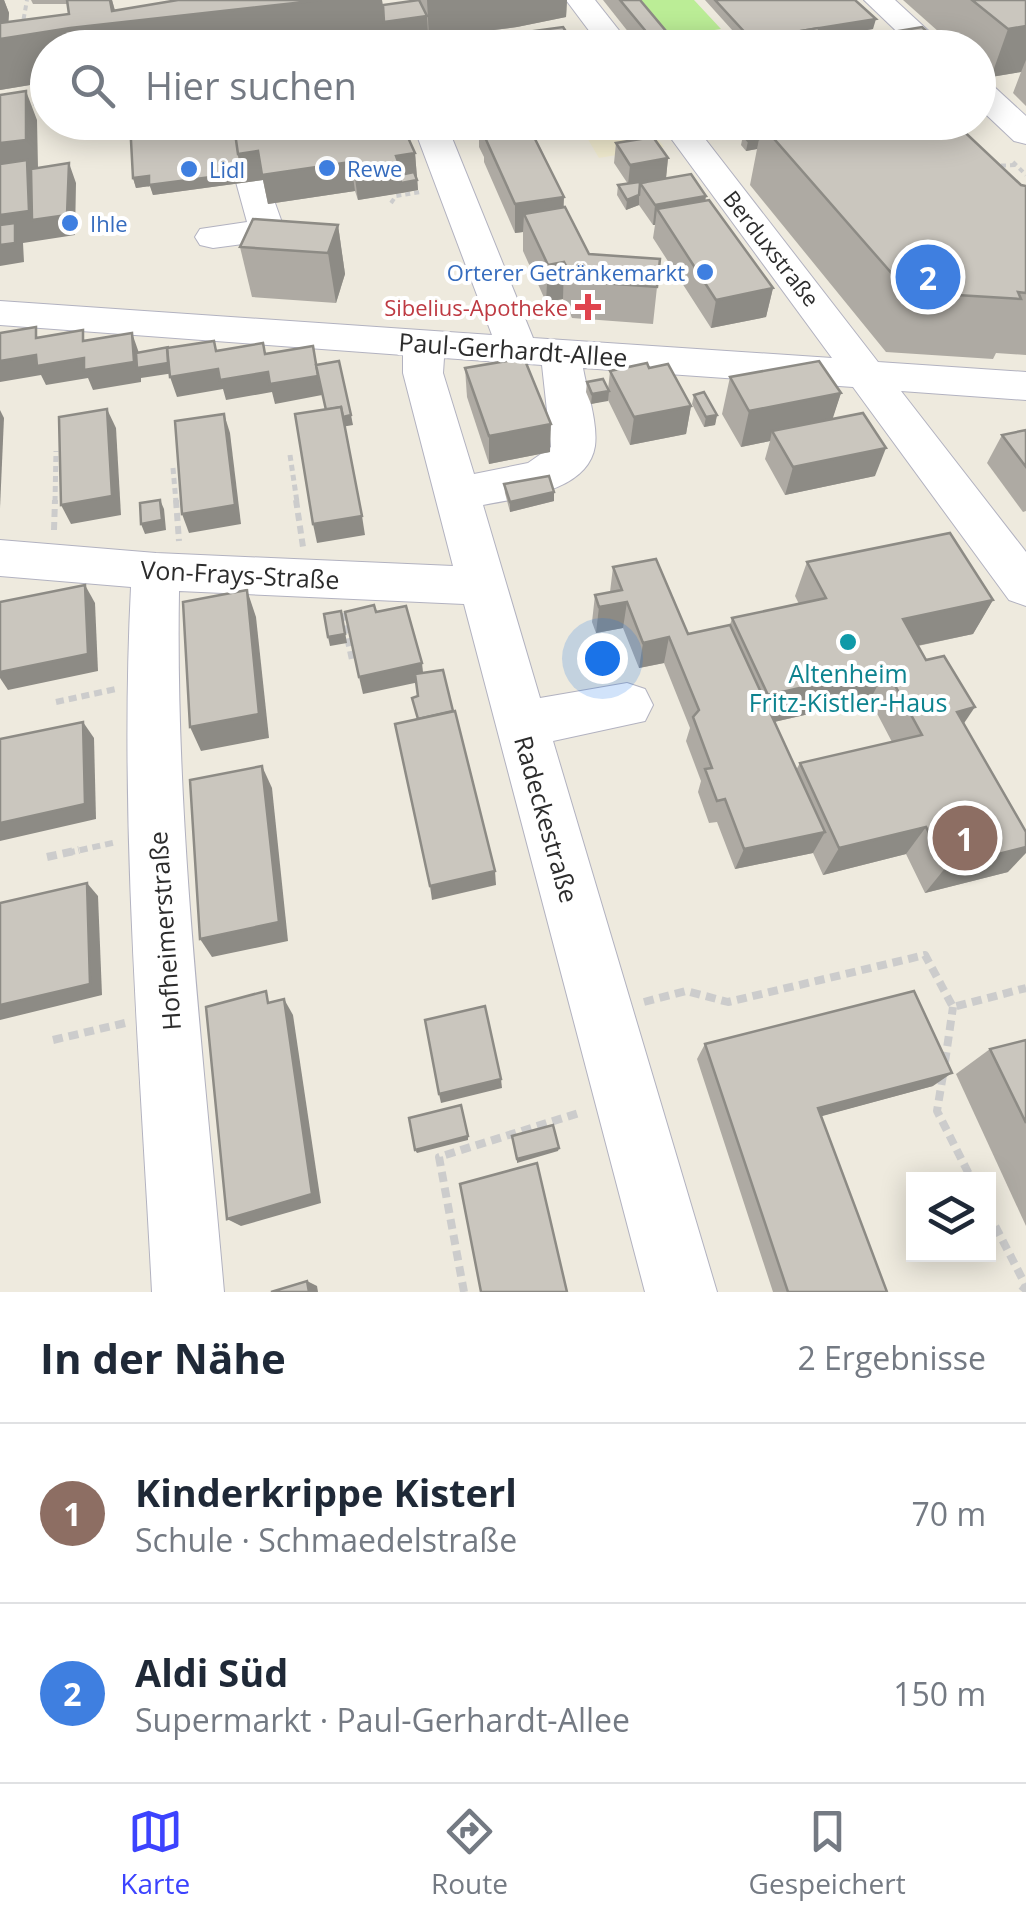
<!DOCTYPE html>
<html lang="de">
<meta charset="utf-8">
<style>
body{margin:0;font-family:"Open Sans",sans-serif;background:#f2f2f3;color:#1f2937}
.controls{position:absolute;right:30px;bottom:30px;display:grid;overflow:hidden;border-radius:0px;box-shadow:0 5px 25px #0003}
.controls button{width:90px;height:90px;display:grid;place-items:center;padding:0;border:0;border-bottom:2px solid #e0e1e3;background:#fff;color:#1f2937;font:50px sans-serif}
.you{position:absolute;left:602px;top:658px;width:35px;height:35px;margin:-25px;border:8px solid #fff;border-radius:50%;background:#1a73e8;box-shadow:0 0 0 15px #1a73e833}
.badge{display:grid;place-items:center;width:65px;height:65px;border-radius:50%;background:#3c43fe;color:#fff;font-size:32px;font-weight:700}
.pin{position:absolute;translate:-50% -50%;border:5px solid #fff;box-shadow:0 2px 10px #0006}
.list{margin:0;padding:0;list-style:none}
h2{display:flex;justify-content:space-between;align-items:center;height:130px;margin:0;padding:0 40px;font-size:42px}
h2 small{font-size:32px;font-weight:400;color:#747a83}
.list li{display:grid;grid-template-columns:65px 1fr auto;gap:30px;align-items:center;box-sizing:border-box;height:180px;padding:0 40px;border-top:2px solid #e0e1e3}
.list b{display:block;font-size:38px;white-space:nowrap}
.list p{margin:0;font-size:32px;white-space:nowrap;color:#747a83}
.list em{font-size:32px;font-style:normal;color:#747a83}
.icon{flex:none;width:55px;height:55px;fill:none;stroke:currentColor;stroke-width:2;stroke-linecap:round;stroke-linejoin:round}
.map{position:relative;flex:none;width:1026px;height:1292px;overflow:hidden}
.search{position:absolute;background:#fff;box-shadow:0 5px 25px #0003;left:30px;right:30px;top:30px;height:110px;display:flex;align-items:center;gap:25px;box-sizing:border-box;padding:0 35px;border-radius:55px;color:#747a83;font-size:38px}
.sheet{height:490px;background:#fff}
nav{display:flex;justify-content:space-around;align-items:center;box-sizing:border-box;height:140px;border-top:2px solid #e0e1e3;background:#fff;font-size:28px;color:#747a83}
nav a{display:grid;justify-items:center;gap:5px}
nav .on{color:#3c43fe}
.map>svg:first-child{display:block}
</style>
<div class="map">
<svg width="1026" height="1292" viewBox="0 0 1026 1292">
<rect width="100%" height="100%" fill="#eeeade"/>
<polygon fill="#f0eace" points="552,123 645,123 664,147 599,158 586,136 562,139"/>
<polygon fill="#bbed96" points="630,0 694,0 721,29 662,38"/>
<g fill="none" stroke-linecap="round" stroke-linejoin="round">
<g stroke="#b2b2c0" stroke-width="2">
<g id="minor">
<polygon points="566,0 595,0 633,48 602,48"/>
<polygon points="864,0 895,0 947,48 914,48"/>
<polygon points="978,80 989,82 1026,116 1026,144 1014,141 978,107"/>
<path d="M659 122H692L878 362 1026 372V400L901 391 1026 552V606L1009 600 853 387 583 368C587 391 598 423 595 446 588 492 518 498 483 505L540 698 627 683 645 689 653 705 645 721 553 741 717 1292H645L464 604 179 591C175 825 204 1059 224 1292H152C140 1058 119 822 131 587L0 576V540L156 553 453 566 403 373V355L0 325V301L492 335 416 133 421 126H445L450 133 533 338 832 358ZM444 358 542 365 551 447 528 463 474 474 443 373Z"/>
<polygon points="253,172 265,175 285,231 280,239 213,248 200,245 195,237 200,229 247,222 236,182 241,175"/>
</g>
</g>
<g stroke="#ccc" stroke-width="4" stroke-dasharray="5 4" stroke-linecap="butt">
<polyline points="22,28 27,0"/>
<polyline points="24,105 48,102"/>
<polyline points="1013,162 1026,175"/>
<polyline points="992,166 1015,165"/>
<polyline points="391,203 396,196 421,192"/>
</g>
<g stroke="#ccc" stroke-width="5" stroke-dasharray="6 4" stroke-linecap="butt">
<polyline points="290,455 297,502"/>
<polyline points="173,468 176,502"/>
<polyline points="55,502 56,451"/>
</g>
<g stroke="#ccc" stroke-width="6" stroke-dasharray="8 5" stroke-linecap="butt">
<polyline points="176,500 179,541"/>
<polyline points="296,500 303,547"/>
<polyline points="54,530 55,500"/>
<polyline points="342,613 352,660"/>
<polyline points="56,702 116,689"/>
<polyline points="67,853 117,842"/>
</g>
<g stroke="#ccc" stroke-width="8" stroke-dasharray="10 6" stroke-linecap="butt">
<polyline points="47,857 79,850"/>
<polyline points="644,1002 686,991 728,1002 925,955 953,1007 1026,988"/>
<polyline points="53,1040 125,1023"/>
<polyline points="945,1062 953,1007"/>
<polyline points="943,1075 937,1111 972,1180"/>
<polyline points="988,1212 1026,1286 1021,1292"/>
<polyline points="464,1292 439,1157 582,1112"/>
</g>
<use href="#minor" fill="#fff" fill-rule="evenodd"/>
</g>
<g fill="#aeaaa3" fill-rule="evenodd">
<polygon points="0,0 4,0 9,13 8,22 69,14 68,4 33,4 31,0 112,0 115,10 178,0 382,0 383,5 417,0 567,0 566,17 517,27 429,38 428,35 327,48 48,48 48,82 0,90"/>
<polygon points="603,0 640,0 676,48 641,48"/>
<polygon points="705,0 855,0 873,29 827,36 833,42 945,48 742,41"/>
<polygon points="903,0 1026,0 1026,106 1013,93 1021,72 991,77 978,66 978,48 957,48"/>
<polygon points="130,122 266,122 267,127 415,153 418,190 358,200 355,191 268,204 263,180 153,195 150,186 136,188 133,178"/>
<polygon points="492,122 550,122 550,136 535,139 564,207 589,254 657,287 653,324 572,318 563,299 546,302 523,251 523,232 515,233 484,162 484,157 479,147 479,137 483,137 483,133 492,132"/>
<polygon points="709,122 954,122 1021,185 1026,186 1026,355 996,353 993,359 886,352 750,185 757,149 746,151 741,145 743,135 722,139"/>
<polygon points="616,143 668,158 666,178 706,200 773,288 766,317 711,328 653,238 655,225 653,225 639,205 626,210 617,195 618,185 628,184 614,163"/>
<polygon points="338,225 345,274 336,303 252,297 240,247"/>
<polygon points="465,368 550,452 489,464 467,397"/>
<polygon points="649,368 691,406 686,434 630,445 608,400 591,404 586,392 587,382 608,390 610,371"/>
<polygon points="730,377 841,393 832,419 875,476 785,495 765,459 770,441 741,447 722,414"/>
<polygon points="694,395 717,415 715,425 704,427 692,404"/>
<polygon points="1026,430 1026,511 1023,512 987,463 1002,435"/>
<polygon points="504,484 554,501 510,512 505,493"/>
<path d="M807 562 993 600 973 634 918 646 964 724 1008 872 925 893 906 854 823 875 813 853 735 869 717 822 709 823 698 792 701 781 686 741 690 728 664 663 639 668 623 628 596 633 592 622 595 595 610 592 613 567 688 634 730 625 732 618 799 604 795 596ZM870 700 892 742 800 763 796 770 774 722Z"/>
<polygon points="1026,1040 1026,1226 956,1074 990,1049"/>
<polygon points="705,1044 933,1086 821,1116 887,1292 773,1292 697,1059"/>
</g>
<g fill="#8d8b85">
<polygon points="0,0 4,0 9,13 8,30 112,11 110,0 112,0 118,23 322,0 382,0 384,22 427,16 428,35 327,48 48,48 48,82 0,90"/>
<polygon points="427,0 567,0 566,17 517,27 429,38"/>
<polygon points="876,19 873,29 762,48 752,40"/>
<polygon points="1026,26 1026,60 1021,72 991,77 1008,29"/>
<polygon points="676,43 676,48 658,48 658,46"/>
<polygon points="26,91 37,120 38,168 69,163 76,183 75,235 23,243 24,262 0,266 0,143"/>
<polygon points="234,122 266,122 268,134 351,162 355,191 268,204 263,180 153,195 150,186 136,188 133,178 238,154 238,138"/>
<polygon points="512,122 550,122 550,136 495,145 495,125"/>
<polygon points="725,122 808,122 762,125 761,131 722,139"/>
<polygon points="759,139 757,149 746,151 748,141"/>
<polygon points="415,153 418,190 402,193 401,183 402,193 358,200 354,171 396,156"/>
<polygon points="668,158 666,178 628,185 630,165"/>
<polygon points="639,195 639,205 626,210 627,200"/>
<polygon points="706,196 703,216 657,209 655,225 653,225 655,205"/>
<polygon points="564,197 563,226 524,214 523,232 515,233 515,204"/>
<polygon points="338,225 345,274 336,303 328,253"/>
<polygon points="564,262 563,299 546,302 548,265"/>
<polygon points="773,288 766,317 711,328 716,300"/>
<polygon points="132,333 139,353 171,363 174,373 141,378 141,382 93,390 88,378 46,385 41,375 0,382 0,361"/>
<polygon points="218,369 318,376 322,395 275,404 272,392 226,400 223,389 177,397 170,377"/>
<polygon points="609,391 608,401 591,404 592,394"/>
<polygon points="841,393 829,430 772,431 770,441 741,447 749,411"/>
<polygon points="691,406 686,434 630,445 634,417"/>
<polygon points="107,409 116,428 121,515 71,524 61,505"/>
<polygon points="0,410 4,418 0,508"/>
<polygon points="224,414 230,433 241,524 189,533 182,514"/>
<polygon points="351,415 353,425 330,429 328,419"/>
<polygon points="717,415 715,425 704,427 706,417"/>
<polygon points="551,424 550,452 489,464 489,436"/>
<polygon points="886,448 875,476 785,495 793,467"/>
<polygon points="554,492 554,501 510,512 510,502"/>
<polygon points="160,500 164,509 166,530 145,534 141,524"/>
<polygon points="362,516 365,535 317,543 313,524"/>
<polygon points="85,585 95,603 98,671 8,690 0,678 0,672"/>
<polygon points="247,590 256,617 269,738 201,751 190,727"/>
<polygon points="993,600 973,634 887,652 903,619"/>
<polygon points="627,602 623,628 596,633 599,607"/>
<polygon points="341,611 347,643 330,646 328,637"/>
<polygon points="669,637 664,663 639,668 643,643"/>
<polygon points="422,663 424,681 363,694 359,677"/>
<polygon points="886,669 870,700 756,726 768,695"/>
<polygon points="975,707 954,738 957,712"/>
<polygon points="83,722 94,738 96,819 0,841 0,823"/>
<polygon points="262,766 272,788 288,941 212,957 200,939"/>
<polygon points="926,827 906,854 823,875 839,848"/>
<polygon points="825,832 813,853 735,869 744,849"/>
<polygon points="1026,847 1026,853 1008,872 925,893 946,867"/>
<polygon points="495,871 496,885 432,900 430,886"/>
<polygon points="87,883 98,896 102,995 0,1020 0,1005"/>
<polygon points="284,999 293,1015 321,1203 241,1226 227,1219"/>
<polygon points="952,1073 933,1086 804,1121 818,1108"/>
<polygon points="501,1079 502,1088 441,1103 439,1094"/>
<polygon points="468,1136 468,1140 417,1153 415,1150"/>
<polygon points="559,1148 558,1151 517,1163 517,1159"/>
<polygon points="307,1281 317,1286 318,1292 309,1292"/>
</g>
<g fill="#cac6be" stroke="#8d8b85" stroke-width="2.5">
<polygon points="67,0 110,0 112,11 178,0 322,0 70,28 0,39 0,23 69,14"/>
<polygon points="419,0 427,16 384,22 383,5"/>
<polygon points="620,0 640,0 676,43 658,46"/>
<polygon points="715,0 855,0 876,19 751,39"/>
<polygon points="972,0 1026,0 1026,26 1008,29"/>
<polygon points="563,27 577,48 431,48 430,45"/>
<polygon points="922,27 945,48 703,48 818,28 833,42"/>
<polygon points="26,91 26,140 0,143 0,95"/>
<polygon points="130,122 234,122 242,173 149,185 149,176 133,178"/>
<polygon points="297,122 401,122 415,153 396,156 399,164 354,171 351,162 262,175 258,151 238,154 234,126 255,123 256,128"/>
<polygon points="774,122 954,122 1021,185 1026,186 1026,293 1018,292 1021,299 908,292 762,125"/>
<polygon points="529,127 564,197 515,204 483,133"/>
<polygon points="761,131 759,139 748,141 743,135"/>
<polygon points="653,137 668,158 630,165 616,143"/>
<polygon points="27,160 29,211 0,215 0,164"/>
<polygon points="69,163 67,215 32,220 31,169"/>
<polygon points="414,172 417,180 401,183 400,175"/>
<polygon points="691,174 706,196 655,205 640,183"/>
<polygon points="646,181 646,182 640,183 639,195 627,200 618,185"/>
<polygon points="709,200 773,288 716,300 657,209"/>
<polygon points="565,207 589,254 660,259 657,287 574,281 564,262 548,265 524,214"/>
<polygon points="253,219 338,225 328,253 240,247"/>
<polygon points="15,223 15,243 0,245 0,225"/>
<polygon points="36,327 36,338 83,330 83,341 132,333 134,362 84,370 84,358 37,366 36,355 0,361 0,333"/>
<polygon points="214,341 216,351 263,343 265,354 313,346 318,376 270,384 268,372 220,380 218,369 170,377 167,348"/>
<polygon points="169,347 167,348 168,363 137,368 136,353"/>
<polygon points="524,358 551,424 489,436 465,368"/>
<polygon points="339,361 351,415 343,417 341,407 326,410 316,365"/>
<polygon points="819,361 841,393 749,411 730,377"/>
<polygon points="647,363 649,368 668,364 691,406 634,417 610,371"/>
<polygon points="603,379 609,391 592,394 587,382"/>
<polygon points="704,392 717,415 706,417 694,395"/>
<polygon points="341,407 362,516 313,524 295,414"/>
<polygon points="107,409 112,496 61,505 59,417"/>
<polygon points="863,413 886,448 793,467 772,431"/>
<polygon points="224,414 235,505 182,514 175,421"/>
<polygon points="1026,430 1026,467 1002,435"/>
<polygon points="549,476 554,492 510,502 504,484"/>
<polygon points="160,500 162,520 141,524 140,503"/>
<polygon points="950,533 993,600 903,619 926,660 944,656 975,707 957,712 1026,832 1026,847 946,867 926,827 839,848 800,763 922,735 886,669 768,695 732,618 826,598 807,562"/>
<polygon points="656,559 688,634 730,625 825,832 744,849 725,799 717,801 705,769 712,768 693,717 699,710 669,637 643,643 627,602 599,607 595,595 622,590 613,567"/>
<polygon points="85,585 88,654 0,672 0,602"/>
<polygon points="247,590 259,714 190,727 183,602"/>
<polygon points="374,605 376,612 406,606 422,663 359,677 345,612"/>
<polygon points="341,611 345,634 328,637 324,614"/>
<polygon points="443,670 453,711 418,719 412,698 418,696 415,674"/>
<polygon points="455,711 495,871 430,886 395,724"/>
<polygon points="83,722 85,804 0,823 0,739"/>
<polygon points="262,766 279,922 200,939 190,780"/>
<polygon points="87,883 90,984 0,1005 0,903"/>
<polygon points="266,991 268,1003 284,999 312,1194 227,1219 206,1007"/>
<polygon points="914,991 952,1073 818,1108 887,1292 788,1292 705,1044"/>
<polygon points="485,1006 501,1079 439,1094 425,1020"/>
<polygon points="1026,1040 1026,1123 990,1049"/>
<polygon points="461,1105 468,1136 415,1150 409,1118"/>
<polygon points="553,1125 559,1148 517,1159 512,1136"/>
<polygon points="537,1163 567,1292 481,1292 460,1184"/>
<polygon points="307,1281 309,1292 271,1292"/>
</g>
<g fill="#3f7fe0" stroke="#fff" stroke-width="4">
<circle cx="327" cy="168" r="10"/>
<circle cx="189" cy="169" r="10"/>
<circle cx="70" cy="223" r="10"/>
<circle cx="705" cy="272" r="10"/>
</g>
<path fill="#e0444e" stroke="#fff" stroke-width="4" d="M583 292h10v10h10v10h-10v10h-10v-10h-10v-10h10z"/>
<circle fill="#0f9aa8" stroke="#fff" stroke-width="4" cx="848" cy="642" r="10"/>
<g text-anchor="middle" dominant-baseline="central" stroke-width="8" stroke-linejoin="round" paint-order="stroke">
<g font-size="22" fill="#366cbe" stroke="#fff" text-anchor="start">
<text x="347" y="168">Rewe</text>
<text x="209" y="169">Lidl</text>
<text x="90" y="223">Ihle</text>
<text x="685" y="272" text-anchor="end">Orterer Getränkemarkt</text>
</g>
<g font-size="22" fill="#2c2c2c" stroke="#fff">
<text transform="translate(772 248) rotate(52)">Berduxstraße</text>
</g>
<g font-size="22" fill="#be3a42" stroke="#fff" text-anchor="end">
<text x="568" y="307">Sibelius-Apotheke</text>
</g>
<g font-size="25" fill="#2c2c2c" stroke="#fff">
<text transform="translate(513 349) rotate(4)">Paul-Gerhardt-Allee</text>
<text transform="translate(240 574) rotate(3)">Von-Frays-Straße</text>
<text transform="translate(547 819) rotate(74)">Radeckestraße</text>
<text transform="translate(164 931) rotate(-94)">Hofheimerstraße</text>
</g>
<g font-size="25" fill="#0d838f" stroke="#fff">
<text x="848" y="673">Altenheim<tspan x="848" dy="29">Fritz-Kistler-Haus</tspan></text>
</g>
</g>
</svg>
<div class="controls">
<button><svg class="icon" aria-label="layers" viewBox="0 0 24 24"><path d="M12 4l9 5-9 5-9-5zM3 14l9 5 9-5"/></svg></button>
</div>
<div class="you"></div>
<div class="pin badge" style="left:965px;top:838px;background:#8d6e63">1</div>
<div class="pin badge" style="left:928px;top:277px;background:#3f7fe0">2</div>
<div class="search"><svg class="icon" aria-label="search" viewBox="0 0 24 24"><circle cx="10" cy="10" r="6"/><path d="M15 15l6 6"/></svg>Hier suchen</div>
</div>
<section class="sheet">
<h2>In der Nähe<small>2 Ergebnisse</small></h2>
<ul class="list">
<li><span class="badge" style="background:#8d6e63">1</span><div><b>Kinderkrippe Kisterl</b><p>Schule · Schmaedelstraße</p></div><em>70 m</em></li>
<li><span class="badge" style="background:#3f7fe0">2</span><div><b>Aldi Süd</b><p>Supermarkt · Paul-Gerhardt-Allee</p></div><em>150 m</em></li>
</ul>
</section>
<nav>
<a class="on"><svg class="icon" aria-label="map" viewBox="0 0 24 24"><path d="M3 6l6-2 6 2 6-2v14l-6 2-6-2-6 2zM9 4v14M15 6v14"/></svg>Karte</a>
<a><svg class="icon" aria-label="directions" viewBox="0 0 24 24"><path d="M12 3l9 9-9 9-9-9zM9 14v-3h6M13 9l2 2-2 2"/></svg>Route</a>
<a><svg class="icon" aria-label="saved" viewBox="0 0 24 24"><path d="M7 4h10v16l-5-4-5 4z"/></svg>Gespeichert</a>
</nav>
